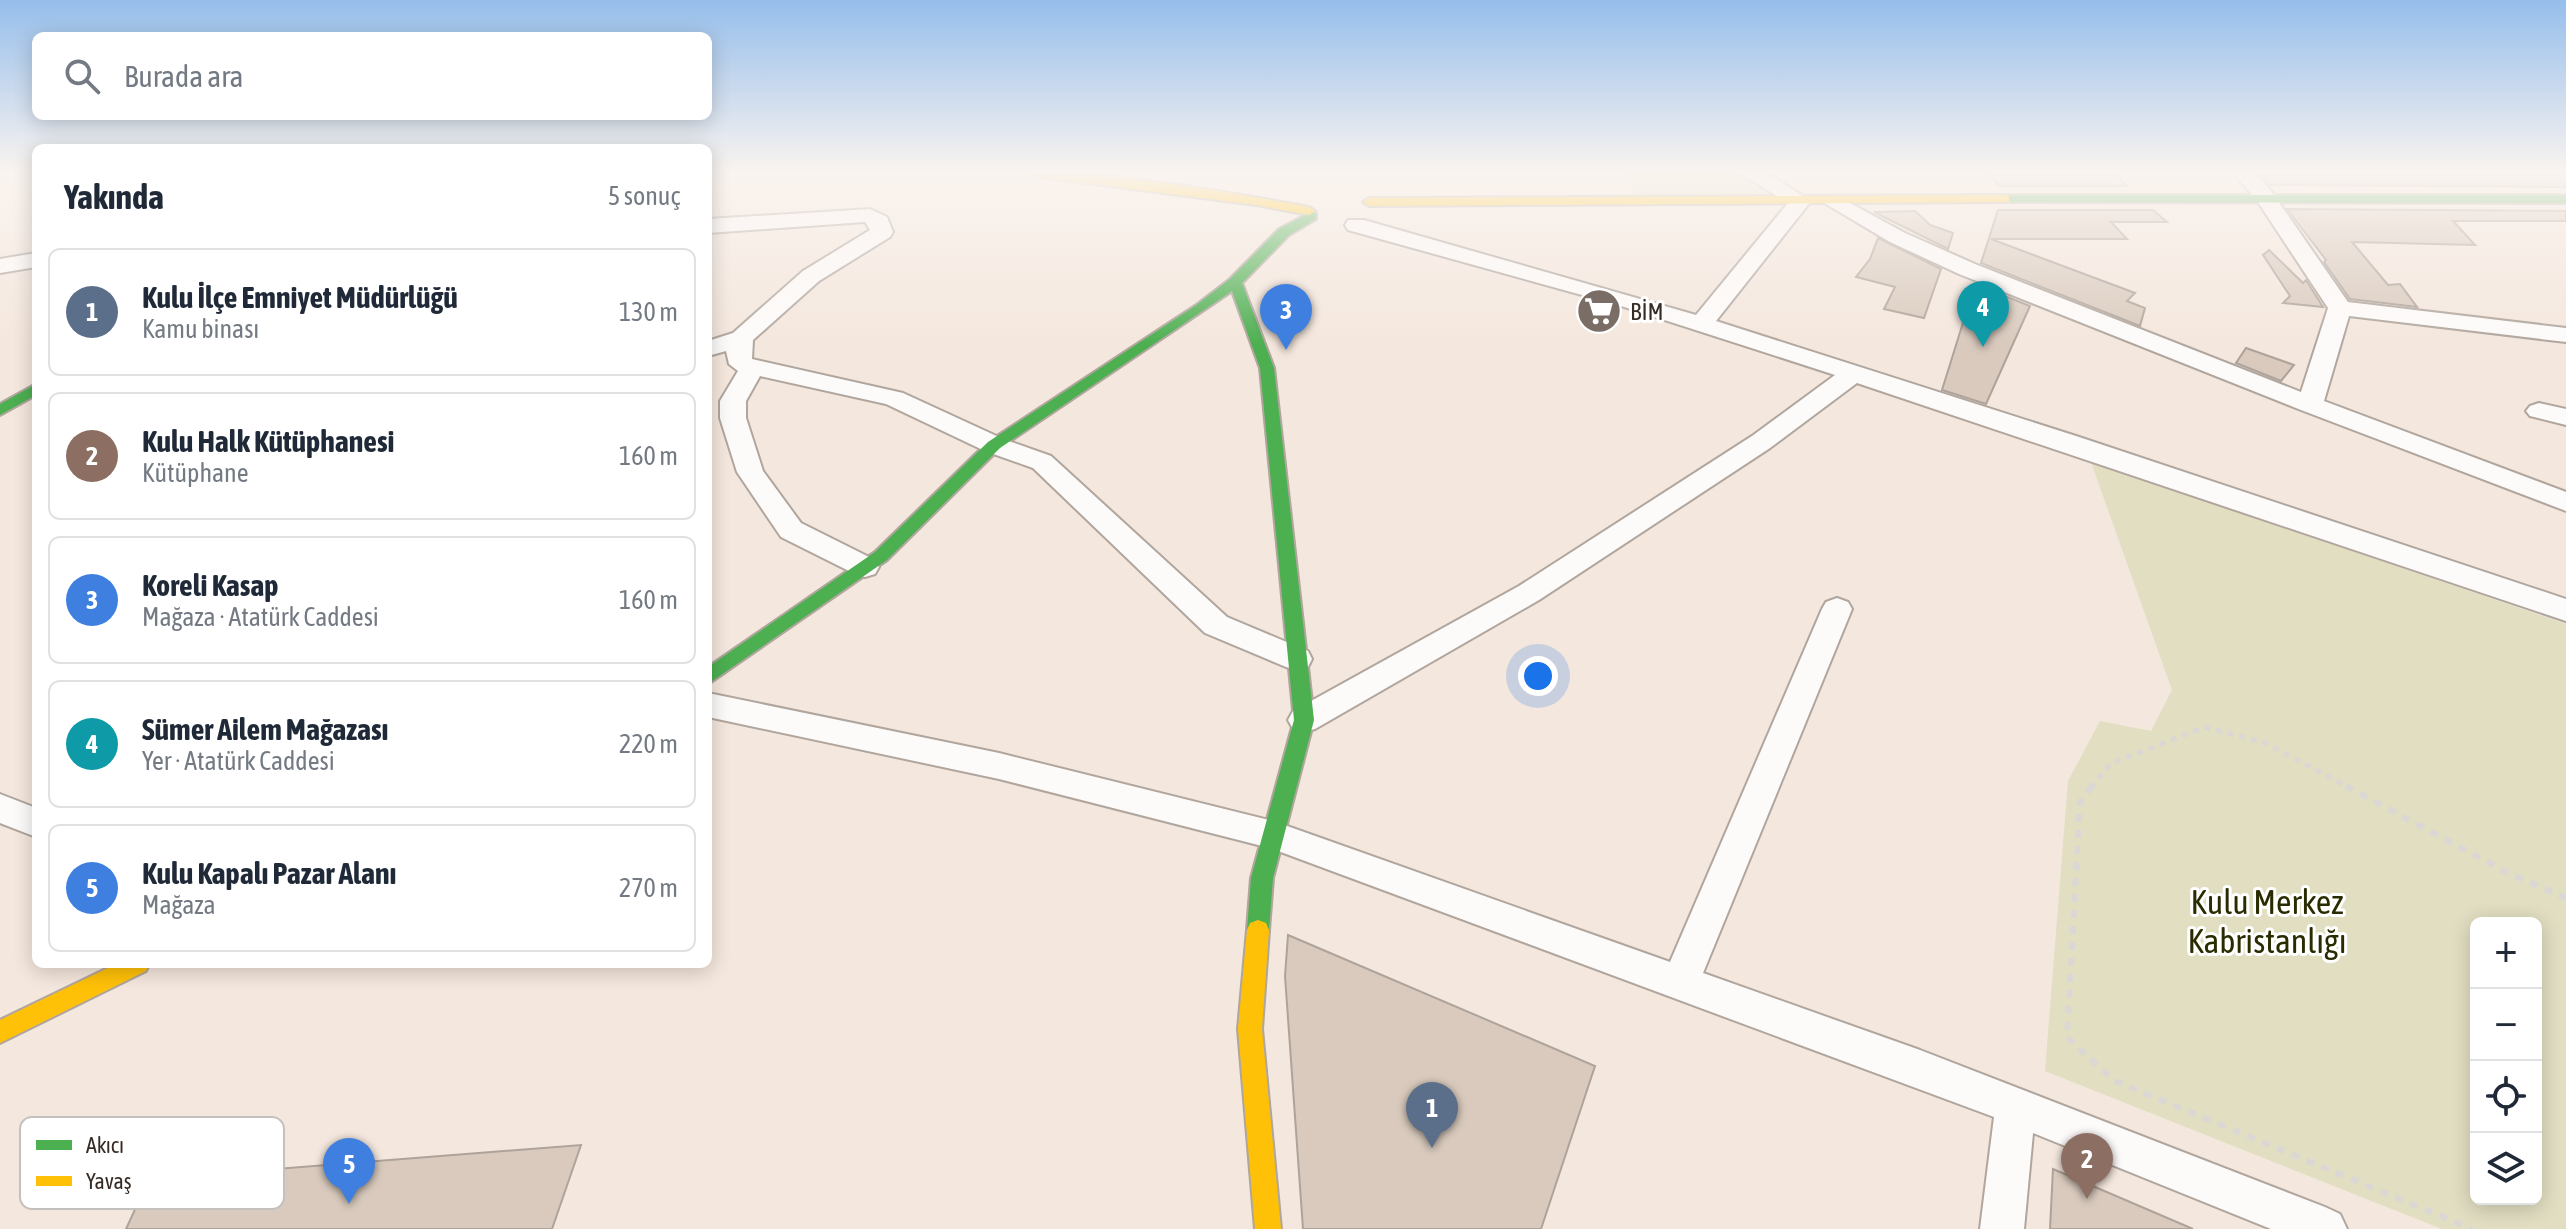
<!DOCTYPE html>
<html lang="tr">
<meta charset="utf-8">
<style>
body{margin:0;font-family:"Asap Condensed",sans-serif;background:#f2f2f3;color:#1f2937}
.controls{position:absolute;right:24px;bottom:24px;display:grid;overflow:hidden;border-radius:12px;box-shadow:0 4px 20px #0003}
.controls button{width:72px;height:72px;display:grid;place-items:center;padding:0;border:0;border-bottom:2px solid #e0e1e3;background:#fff;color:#1f2937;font:40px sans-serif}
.you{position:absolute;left:1538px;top:676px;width:28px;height:28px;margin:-20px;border:6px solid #fff;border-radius:50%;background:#1a73e8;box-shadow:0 0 0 12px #1a73e833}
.badge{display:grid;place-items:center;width:52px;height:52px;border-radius:50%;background:#796d65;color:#fff;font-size:26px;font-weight:700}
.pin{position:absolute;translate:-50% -66px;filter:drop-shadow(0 2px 4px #0008)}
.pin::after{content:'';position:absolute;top:42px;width:28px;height:24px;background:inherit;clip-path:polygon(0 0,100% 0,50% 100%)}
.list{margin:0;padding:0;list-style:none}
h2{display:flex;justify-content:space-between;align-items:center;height:104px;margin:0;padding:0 32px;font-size:34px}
h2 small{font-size:26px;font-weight:400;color:#747a83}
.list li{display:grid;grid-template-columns:52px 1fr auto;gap:24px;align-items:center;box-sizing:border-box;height:128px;margin:0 16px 16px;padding:0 16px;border:2px solid #e0e1e3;border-radius:12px}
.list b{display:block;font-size:30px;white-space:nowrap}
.list p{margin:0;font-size:26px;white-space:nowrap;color:#747a83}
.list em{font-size:26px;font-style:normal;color:#747a83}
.icon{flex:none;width:44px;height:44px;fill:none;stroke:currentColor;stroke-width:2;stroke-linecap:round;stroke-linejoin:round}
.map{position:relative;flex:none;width:2566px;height:1229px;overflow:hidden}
.search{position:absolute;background:#fff;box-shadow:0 4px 20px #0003;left:32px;top:32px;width:680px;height:88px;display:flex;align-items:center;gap:20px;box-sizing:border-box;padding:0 28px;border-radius:12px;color:#747a83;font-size:30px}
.panel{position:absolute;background:#fff;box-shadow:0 4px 20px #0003;left:32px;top:144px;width:680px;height:824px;border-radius:12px}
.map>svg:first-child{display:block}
</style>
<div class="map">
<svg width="2566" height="1229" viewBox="0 0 2566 1229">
<rect width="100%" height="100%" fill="#f4e7dd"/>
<g fill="#e1dec2" fill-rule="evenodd">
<polygon points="1624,173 1736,173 1772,194 1635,198"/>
<path d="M2091 462 2566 624V1229H2442L2045 1071 2068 781 2100 721 2151 731 2172 690ZM2476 923H2536V1199H2476Z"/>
</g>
<g fill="#d9cabd" stroke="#aea39a" stroke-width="2">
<polygon points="1988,173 2113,173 2127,186 1999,186"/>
<polygon points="2259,173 2566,173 2566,187 2270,185"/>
<polygon points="2287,209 2566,211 2566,221 2453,221 2475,245 2352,242 2388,285 2400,284 2417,307 2350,299 2324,262 2326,260"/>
<polygon points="1998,210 2153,210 2167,222 2111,222 2127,239 1991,239 2135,293 2127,301 2145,308 2140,326 1981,263"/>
<polygon points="1915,211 1930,225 1953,233 1948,249 1874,212"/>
<polygon points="1878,238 1941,269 1924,318 1884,309 1895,287 1856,277 1870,259"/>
<polygon points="2269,250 2303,283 2306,280 2323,307 2283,303 2290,296 2263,255"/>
<polygon points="1975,284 2030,306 1986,404 1942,390"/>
<polygon points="2246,348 2294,365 2281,381 2236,363"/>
<polygon points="1288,935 1595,1066 1541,1229 1303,1229 1285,976"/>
<polygon points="581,1145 552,1229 126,1229 149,1179"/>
<polygon points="2053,1169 2193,1229 2050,1229"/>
</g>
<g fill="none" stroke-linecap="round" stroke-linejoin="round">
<g stroke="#b0a69e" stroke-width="4">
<g id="street">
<polygon points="1740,173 1766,173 1811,201 1716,321 2076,436 2566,599 2566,621 1857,383 1770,448 1539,600 1315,729 1304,732 1293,729 1288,720 1293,711 1519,586 1752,436 1835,375 1618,305 1348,230 1345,225 1348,220 1364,220 1696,315 1788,203"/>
<polygon points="2233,173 2255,173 2271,191 2348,302 2566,328 2566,342 2349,316 2324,401 2566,492 2566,511 2301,410 1959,274 1890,242 1821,201 1825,197 1839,197 1905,233 1975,264 2301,392 2328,308 2256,199"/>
<polygon points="870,209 887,217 893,232 890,237 819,281 753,340 752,359 903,393 1003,439 1051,456 1227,617 1308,651 1312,659 1308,667 1297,670 1286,667 1205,633 1033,468 985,451 886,404 760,376 746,401 746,418 763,471 801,523 875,560 879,567 875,574 865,577 855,574 781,537 737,472 720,418 720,401 738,371 729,364 726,351 708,356 708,341 733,333 803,271 870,230 865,222 708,233 708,219"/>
<polygon points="36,253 36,267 0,273 0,259"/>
<polygon points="2539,403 2566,409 2566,425 2530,416 2526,411 2530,406"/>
<polygon points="1837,598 1848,602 1852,609 1703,973 1920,1050 2325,1207 2340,1214 2347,1229 2271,1229 2033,1133 2024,1229 1980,1229 1994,1117 1270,848 999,779 708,717 708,693 999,753 1273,821 1670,962 1822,609 1826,602"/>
<polygon points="0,794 36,808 36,837 0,823"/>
</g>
</g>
<g stroke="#b0a69e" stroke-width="4">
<g id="fast">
<polygon points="2005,195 2566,195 2566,203 2001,202 2001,196"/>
<polygon points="1311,212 1316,213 1316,219 1289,235 1242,283 1274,368 1314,720 1273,878 1269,930 1266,937 1258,940 1250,937 1247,930 1251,878 1294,720 1260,368 1232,291 1000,448 887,560 708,684 708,667 875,552 988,442 1195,306 1230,279 1279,229"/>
<polygon points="36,384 36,395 0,415 0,404"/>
</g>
</g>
<g stroke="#b0a69e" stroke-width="4">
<g id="slow">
<path d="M1033 173C1120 173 1223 191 1309 207L1315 211 1309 215 1256 205 1039 177Z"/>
<polygon points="2005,195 2009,196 2009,202 1369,206 1363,202 1369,198"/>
<polygon points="1258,920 1266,923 1269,930 1262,1029 1281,1229 1255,1229 1238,1029 1247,930 1250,923"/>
<polygon points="116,964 149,964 146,971 0,1043 0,1020"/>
</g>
</g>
<polyline stroke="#dbd7d4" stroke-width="5" stroke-dasharray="6 6" stroke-linecap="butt" points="2091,788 2110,764 2205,727 2265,743 2350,788"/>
<g stroke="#dbd7d4" stroke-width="6" stroke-dasharray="8 8" stroke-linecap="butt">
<polyline points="2092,786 2080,802 2067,1037 2113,1080 2472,1229"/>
<polyline points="2346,786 2508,873 2566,898"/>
</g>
<use href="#street" fill="#fdfbfa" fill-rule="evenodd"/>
<use href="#fast" fill="#4caf50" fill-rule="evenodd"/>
<use href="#slow" fill="#ffc107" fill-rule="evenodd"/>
</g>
<linearGradient id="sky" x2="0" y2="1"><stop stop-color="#96beeb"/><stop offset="0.5" stop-color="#faf4f0"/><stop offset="1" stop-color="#faf4f0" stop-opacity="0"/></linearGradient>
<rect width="2566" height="345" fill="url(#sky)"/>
<defs>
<g id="supermarket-disc" transform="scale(2.3)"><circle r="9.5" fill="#796d65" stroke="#fff"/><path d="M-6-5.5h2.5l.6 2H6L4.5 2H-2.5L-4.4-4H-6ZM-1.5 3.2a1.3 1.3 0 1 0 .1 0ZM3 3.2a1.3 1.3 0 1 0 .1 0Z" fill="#fff"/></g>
</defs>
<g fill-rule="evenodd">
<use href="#supermarket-disc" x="1599" y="311"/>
</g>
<g text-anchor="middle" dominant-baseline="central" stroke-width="6" stroke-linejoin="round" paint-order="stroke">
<g font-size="24" fill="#372c24" stroke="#fff" text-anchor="start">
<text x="1630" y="311">BİM</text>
</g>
<g font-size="34" fill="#2a2c00" stroke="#fff">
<text x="2267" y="901">Kulu Merkez<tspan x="2267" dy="39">Kabristanlığı</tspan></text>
</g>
</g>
<rect x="20" y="1117" width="264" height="92" rx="12" fill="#fff" stroke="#c3c0bd" stroke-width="2"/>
<rect x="36" y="1140" width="36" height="10" fill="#4caf50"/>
<rect x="36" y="1176" width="36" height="10" fill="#ffc107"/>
<g font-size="22" fill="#372c24">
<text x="86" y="1153">Akıcı</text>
<text x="86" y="1189">Yavaş</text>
</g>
</svg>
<div class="controls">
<button>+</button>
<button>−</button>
<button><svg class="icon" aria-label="locate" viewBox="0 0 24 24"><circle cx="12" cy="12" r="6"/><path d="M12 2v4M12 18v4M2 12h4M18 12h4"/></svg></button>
<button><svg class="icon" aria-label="layers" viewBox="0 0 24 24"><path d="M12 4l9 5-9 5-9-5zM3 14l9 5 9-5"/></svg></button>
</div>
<div class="you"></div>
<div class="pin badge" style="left:1432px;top:1148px;background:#5c6f8a">1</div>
<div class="pin badge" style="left:2087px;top:1199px;background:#8d6e63">2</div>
<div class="pin badge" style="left:1286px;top:350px;background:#3f7fe0">3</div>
<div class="pin badge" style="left:1983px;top:347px;background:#0f9aa8">4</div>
<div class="pin badge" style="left:349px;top:1204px;background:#3f7fe0">5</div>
<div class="search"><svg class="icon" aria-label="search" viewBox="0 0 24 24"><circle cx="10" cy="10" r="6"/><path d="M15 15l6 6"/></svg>Burada ara</div>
<section class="panel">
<h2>Yakında<small>5 sonuç</small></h2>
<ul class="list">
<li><span class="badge" style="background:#5c6f8a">1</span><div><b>Kulu İlçe Emniyet Müdürlüğü</b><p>Kamu binası</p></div><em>130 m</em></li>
<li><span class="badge" style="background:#8d6e63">2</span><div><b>Kulu Halk Kütüphanesi</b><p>Kütüphane</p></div><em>160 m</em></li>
<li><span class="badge" style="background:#3f7fe0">3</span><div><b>Koreli Kasap</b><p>Mağaza · Atatürk Caddesi</p></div><em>160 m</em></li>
<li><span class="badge" style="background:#0f9aa8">4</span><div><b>Sümer Ailem Mağazası</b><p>Yer · Atatürk Caddesi</p></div><em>220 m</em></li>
<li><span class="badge" style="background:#3f7fe0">5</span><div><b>Kulu Kapalı Pazar Alanı</b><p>Mağaza</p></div><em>270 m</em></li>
</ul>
</section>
</div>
